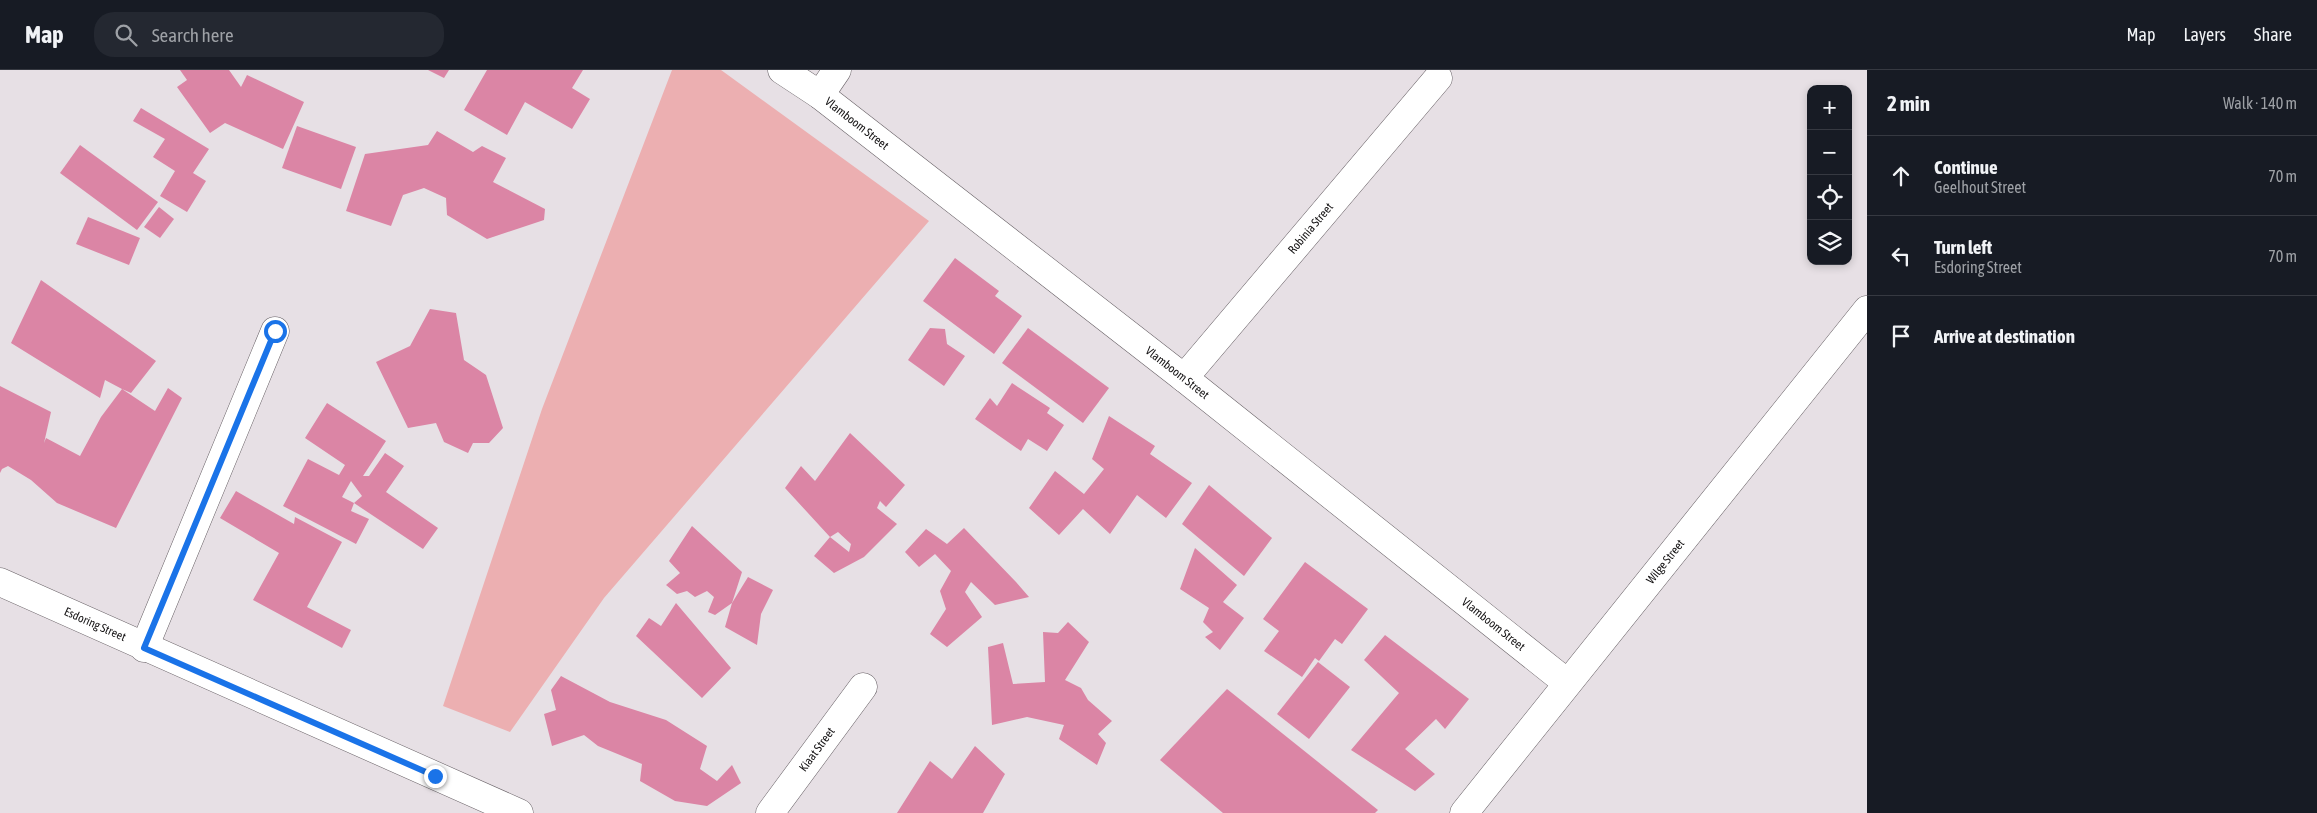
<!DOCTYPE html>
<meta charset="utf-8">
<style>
body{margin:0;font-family:"Asap Condensed",sans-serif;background:#242831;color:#f1f3f6}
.controls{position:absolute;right:15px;top:15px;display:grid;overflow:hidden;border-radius:10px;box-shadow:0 2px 8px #0003}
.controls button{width:45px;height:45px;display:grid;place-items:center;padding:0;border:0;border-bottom:1px solid #363941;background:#171b24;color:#f1f3f6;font:25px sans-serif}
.stop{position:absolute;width:15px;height:15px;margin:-11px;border:4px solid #1a73e8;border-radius:50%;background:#fff}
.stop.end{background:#1a73e8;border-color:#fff;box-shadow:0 1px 5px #0008}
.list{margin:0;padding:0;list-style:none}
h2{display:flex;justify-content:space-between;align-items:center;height:65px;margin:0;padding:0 20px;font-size:21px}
h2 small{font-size:16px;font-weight:400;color:#9ea1a6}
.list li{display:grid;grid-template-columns:32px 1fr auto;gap:15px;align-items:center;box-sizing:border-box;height:80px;padding:0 20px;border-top:1px solid #363941}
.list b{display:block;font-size:19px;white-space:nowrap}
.list p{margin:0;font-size:16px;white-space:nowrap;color:#9ea1a6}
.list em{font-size:16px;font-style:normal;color:#9ea1a6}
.icon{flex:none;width:28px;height:28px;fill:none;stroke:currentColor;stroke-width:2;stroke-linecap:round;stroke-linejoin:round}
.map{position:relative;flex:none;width:1867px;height:743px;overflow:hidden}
header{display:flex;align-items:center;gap:30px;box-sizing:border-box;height:70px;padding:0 25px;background:#171b24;border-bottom:1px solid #363941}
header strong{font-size:24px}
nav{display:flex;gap:28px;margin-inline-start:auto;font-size:18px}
.search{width:350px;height:45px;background:#242831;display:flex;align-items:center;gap:12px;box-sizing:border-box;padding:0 18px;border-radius:20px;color:#9ea1a6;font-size:19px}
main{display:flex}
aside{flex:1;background:#171b24}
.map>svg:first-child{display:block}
</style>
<header>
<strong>Map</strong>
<div class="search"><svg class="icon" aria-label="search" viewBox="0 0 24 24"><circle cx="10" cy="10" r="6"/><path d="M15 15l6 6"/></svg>Search here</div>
<nav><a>Map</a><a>Layers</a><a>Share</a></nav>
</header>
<main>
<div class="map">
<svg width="1867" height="743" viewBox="0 0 1867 743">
<rect width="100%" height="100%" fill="#e7e0e5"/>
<polygon fill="#ecafb1" points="672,0 721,0 929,151 604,528 510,662 443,636 542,339"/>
<g fill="#db85a5" fill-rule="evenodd">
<polygon points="180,0 229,0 241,17 247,5 304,32 283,79 225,53 210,63 177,17 187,10"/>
<polygon points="428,0 449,0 444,8"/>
<polygon points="487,0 583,0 572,18 590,29 572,59 525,32 507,65 464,40"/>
<polygon points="141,38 209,79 193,103 206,111 187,142 160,126 175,101 153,87 165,69 133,51"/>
<polygon points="297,56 356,77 341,119 282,98"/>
<polygon points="437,61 473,82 482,76 506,88 493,112 545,139 544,150 487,169 447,145 446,128 424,118 403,125 391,156 346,141 365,84 428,75"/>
<polygon points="80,75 158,132 137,160 60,103"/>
<polygon points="159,137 174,149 160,168 144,157"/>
<polygon points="88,147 140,168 129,195 76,174"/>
<polygon points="955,188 999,221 995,226 1022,246 994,284 923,231"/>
<polygon points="41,210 156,291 131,323 122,319 155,341 168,318 182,328 116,458 57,433 31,410 8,396 2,399 0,403 0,316 51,342 44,373 46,368 80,386 101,347 122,319 105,310 100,328 11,273"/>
<polygon points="430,239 456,243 464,290 486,305 503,358 489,373 473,373 468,383 444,372 436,353 408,358 376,292 410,276"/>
<polygon points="930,258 945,259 947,274 965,286 944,316 908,290"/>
<polygon points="1028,258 1109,318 1083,353 1002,293"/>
<polygon points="1012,313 1050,338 1047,343 1064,355 1047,381 1028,369 1021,381 975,349 990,328 997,336"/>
<polygon points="327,333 386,371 363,406 369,406 385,383 404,396 386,422 438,458 423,479 354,433 362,426 351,411 342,427 354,433 351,441 369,449 356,474 283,436 308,389 339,405 345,395 305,368"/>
<polygon points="1109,346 1155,376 1150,384 1192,413 1166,448 1137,425 1110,464 1083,439 1059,465 1029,438 1055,401 1084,424 1104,399 1092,389"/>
<path d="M850 363 905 415 886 437 880 431 877 438 897 454 864 487 834 503 814 486 830 467 785 418 801 396 815 411ZM838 462 851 474 849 482 830 467Z"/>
<polygon points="1209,415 1272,468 1244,506 1182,454"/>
<polygon points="236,421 294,454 295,447 342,472 307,537 351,560 342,578 253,530 279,483 220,448"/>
<polygon points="692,456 742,502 732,533 715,545 708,542 714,527 707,521 695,527 687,521 677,524 666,515 680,503 669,491"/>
<polygon points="964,458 1016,512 1029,527 995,535 971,512 965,522 982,547 947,577 930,564 946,539 940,521 951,501 935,484 919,497 905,482 926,459 947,474"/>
<polygon points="1195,478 1237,515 1223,532 1244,548 1220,580 1205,567 1213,562 1203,552 1209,538 1180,519"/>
<polygon points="1305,492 1368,539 1342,574 1335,569 1319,591 1315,588 1302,607 1264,581 1279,561 1263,549"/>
<polygon points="748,507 773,520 761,544 757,575 725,557 732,533"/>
<polygon points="676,533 731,598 702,628 636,566 649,548 661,556"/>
<polygon points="1068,552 1089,572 1065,610 1081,618 1088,630 1112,651 1098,664 1106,673 1097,695 1059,669 1064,655 1027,647 992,655 988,577 1003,573 1013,614 1045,612 1043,562 1058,563"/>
<polygon points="1385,565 1469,629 1445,659 1436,649 1405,679 1435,704 1415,721 1351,680 1399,623 1364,590"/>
<polygon points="1318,592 1350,617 1309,669 1277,644"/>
<polygon points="561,606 610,632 666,650 707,676 700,699 717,711 732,695 741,713 707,736 675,731 640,711 642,694 598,676 584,665 552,676 544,644 556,640 551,620"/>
<polygon points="1227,619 1378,740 1375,743 1223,743 1160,690"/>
<polygon points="975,676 1005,704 983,743 897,743 930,691 952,709"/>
</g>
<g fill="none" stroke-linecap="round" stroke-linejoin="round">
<g stroke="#686166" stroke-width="29">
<g id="minor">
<path id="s1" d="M782 0 820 25 1184 308 1566 612"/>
<polyline points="820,25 837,0"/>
<path id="s2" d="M1184 308 1438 8"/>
<path id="s3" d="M0 512 519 743"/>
<polyline points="144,578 275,261"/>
<path id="s4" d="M770 743 863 617"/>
<path id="s5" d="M1464 743 1867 240"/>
</g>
</g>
<use href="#minor" stroke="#fff" stroke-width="28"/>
</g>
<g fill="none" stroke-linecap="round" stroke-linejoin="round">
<polyline stroke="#1a73e8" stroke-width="6" points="275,261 144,578 435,706"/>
</g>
<g text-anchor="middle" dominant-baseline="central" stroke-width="4" stroke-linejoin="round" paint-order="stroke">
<g font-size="12" fill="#151314" stroke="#e7e0e5">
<text stroke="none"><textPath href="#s1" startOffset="92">Vlamboom Street</textPath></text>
<text stroke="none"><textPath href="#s2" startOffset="196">Robinia Street</textPath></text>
<text stroke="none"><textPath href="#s1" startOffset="498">Vlamboom Street</textPath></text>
<text stroke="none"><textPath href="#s5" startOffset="322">Wilge Street</textPath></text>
<text stroke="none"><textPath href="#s3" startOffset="104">Esdoring Street</textPath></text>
<text stroke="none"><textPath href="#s1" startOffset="902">Vlamboom Street</textPath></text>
<text stroke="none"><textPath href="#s4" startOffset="79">Kiaat Street</textPath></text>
</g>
</g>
</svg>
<div class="controls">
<button>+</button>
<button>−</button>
<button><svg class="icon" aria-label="locate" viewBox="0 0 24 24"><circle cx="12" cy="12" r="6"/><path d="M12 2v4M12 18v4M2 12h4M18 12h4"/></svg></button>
<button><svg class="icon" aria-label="layers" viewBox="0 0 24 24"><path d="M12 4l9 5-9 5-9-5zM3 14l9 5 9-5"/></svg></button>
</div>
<div class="stop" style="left:275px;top:261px"></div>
<div class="stop end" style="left:435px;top:706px"></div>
</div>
<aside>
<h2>2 min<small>Walk · 140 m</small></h2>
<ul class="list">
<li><svg class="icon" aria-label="ahead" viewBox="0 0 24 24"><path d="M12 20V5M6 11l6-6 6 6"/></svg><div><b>Continue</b><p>Geelhout Street</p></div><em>70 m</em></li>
<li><svg class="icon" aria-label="left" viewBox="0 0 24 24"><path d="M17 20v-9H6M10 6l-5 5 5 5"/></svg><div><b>Turn left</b><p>Esdoring Street</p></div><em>70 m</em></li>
<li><svg class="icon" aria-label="arrive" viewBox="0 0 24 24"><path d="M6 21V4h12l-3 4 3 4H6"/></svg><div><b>Arrive at destination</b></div></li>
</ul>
</aside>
</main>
